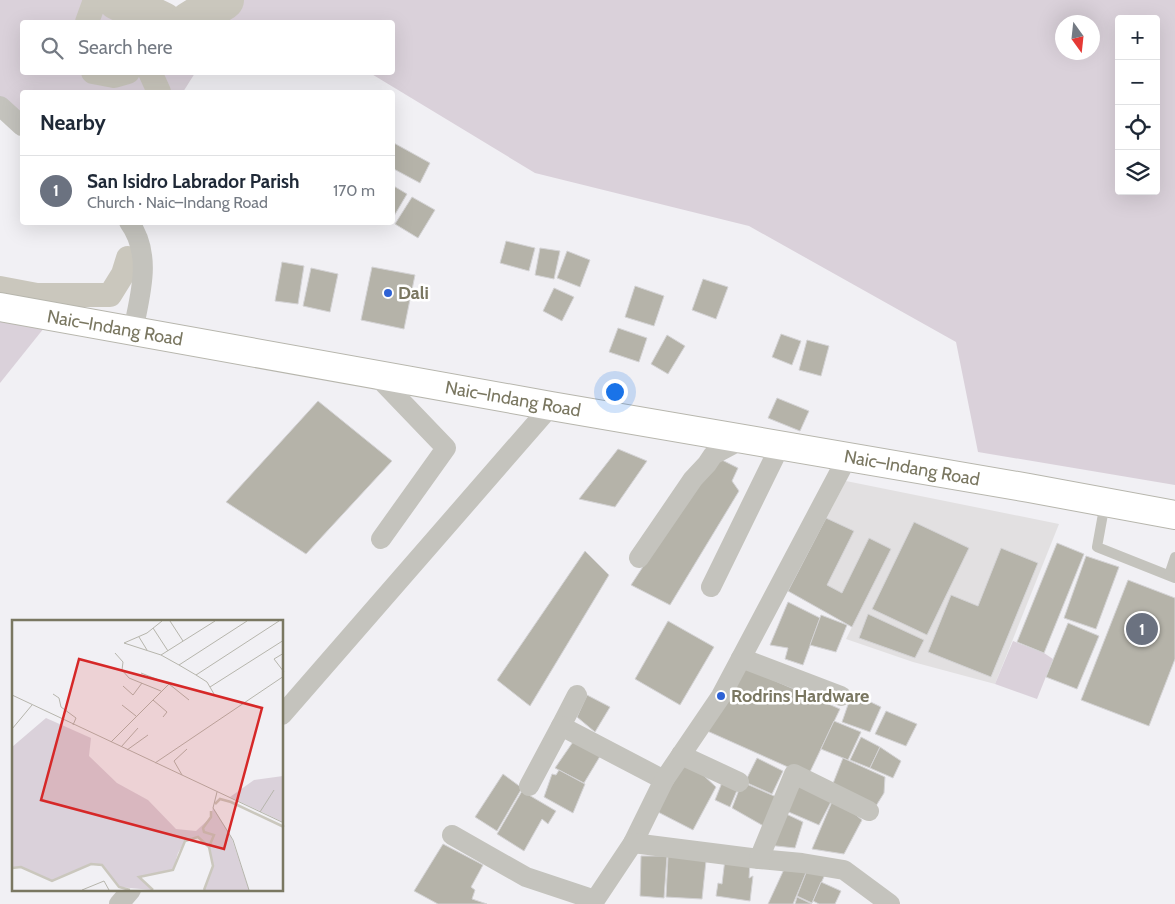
<!DOCTYPE html>
<meta charset="utf-8">
<style>
body{margin:0;font-family:Cabin,sans-serif;background:#f6f6f7;color:#1f2937}
.controls{position:absolute;right:15px;top:15px;display:grid;overflow:hidden;border-radius:5px;box-shadow:0 5px 20px #0002}
.controls button{width:45px;height:45px;display:grid;place-items:center;padding:0;border:0;border-bottom:1px solid #e0e1e3;background:#fff;color:#1f2937;font:25px sans-serif}
.compass{position:absolute;left:1055px;top:15px;width:45px;height:45px;border-radius:50%;background:#fff;box-shadow:0 5px 20px #0002;rotate:165deg}
.you{position:absolute;left:614px;top:391px;width:18px;height:18px;margin:-12px;border:4px solid #fff;border-radius:50%;background:#1a73e8;box-shadow:0 0 0 8px #1a73e833}
.badge{display:grid;place-items:center;width:32px;height:32px;border-radius:50%;background:#2e62d5;color:#fff;font-size:16px;font-weight:700}
.pin{position:absolute;translate:-50% -50%;border:2px solid #fff;box-shadow:0 1px 5px #0006}
.list{margin:0;padding:0;list-style:none}
h2{display:flex;justify-content:space-between;align-items:center;height:65px;margin:0;padding:0 20px;font-size:21px}
h2 small{font-size:16px;font-weight:400;color:#747a83}
.list li{display:grid;grid-template-columns:32px 1fr auto;gap:15px;align-items:center;box-sizing:border-box;height:70px;padding:0 20px;border-top:1px solid #e0e1e3}
.list b{display:block;font-size:19px;white-space:nowrap}
.list p{margin:0;font-size:16px;white-space:nowrap;color:#747a83}
.list em{font-size:16px;font-style:normal;color:#747a83}
.icon{flex:none;width:28px;height:28px;fill:none;stroke:currentColor;stroke-width:2;stroke-linecap:round;stroke-linejoin:round}
.map{position:relative;flex:none;width:1175px;height:904px;overflow:hidden}
.search{position:absolute;background:#fff;box-shadow:0 5px 20px #0002;left:20px;top:20px;width:375px;height:55px;display:flex;align-items:center;gap:12px;box-sizing:border-box;padding:0 18px;border-radius:5px;color:#747a83;font-size:19px}
.panel{position:absolute;background:#fff;box-shadow:0 5px 20px #0002;left:20px;top:90px;width:375px;height:135px;border-radius:5px}
.map>svg:first-child{display:block}
</style>
<div class="map">
<svg width="1175" height="904" viewBox="0 0 1175 904">
<rect width="100%" height="100%" fill="#f1f0f4"/>
<polygon fill="#e2e0e1" points="846,481 1059,524 995,684 913,662 846,639 852,627 788,591"/>
<g fill="#dad1da" fill-rule="evenodd">
<polygon points="0,0 117,0 163,22 22,22 22,72 195,73 183,92 22,92 22,126 0,106"/>
<path d="M224 0H1175V485L978 452 956 342 749 226 535 173 370 73 392 72V22H189ZM1119 19H1156V191H1119ZM1092 22V52H1062V22Z"/>
<polygon points="0,314 48,323 0,383"/>
<polygon points="1013,641 1044,653 1053,659 1037,699 995,684"/>
</g>
<g fill="none" stroke-linecap="round" stroke-linejoin="round">
<g stroke="#cac7bd" stroke-width="24">
<polyline points="87,22 95,0"/>
<polyline points="93,72 114,76 128,72"/>
<polyline points="150,72 159,92"/>
<polyline points="0,288 37,295 110,295 123,274 128,258"/>
</g>
<g stroke="#cac7bd" stroke-width="40">
<polyline points="117,0 163,22"/>
<polyline points="189,22 224,0"/>
</g>
</g>
<g fill="#b5b3a9" stroke="#d4d3d5">
<polygon points="392,142 430,163 420,183 392,168"/>
<polygon points="392,185 407,194 394,216 392,215"/>
<polygon points="412,197 435,210 418,238 395,224"/>
<polygon points="506,241 535,248 529,271 500,263"/>
<polygon points="540,248 560,251 554,279 535,275"/>
<polygon points="567,251 590,260 580,287 557,278"/>
<polygon points="282,262 304,266 298,304 275,301"/>
<polygon points="372,267 415,275 404,329 361,320"/>
<polygon points="311,268 338,274 330,312 303,306"/>
<polygon points="703,279 728,287 716,319 692,310"/>
<polygon points="635,286 664,296 654,326 625,317"/>
<polygon points="554,288 574,297 562,321 543,311"/>
<polygon points="618,328 647,338 639,362 609,352"/>
<polygon points="781,334 801,341 792,365 772,357"/>
<polygon points="667,335 685,346 668,374 651,364"/>
<polygon points="807,340 829,346 821,376 799,370"/>
<polygon points="777,398 809,411 800,431 768,418"/>
<polygon points="318,401 392,461 306,554 226,502"/>
<polygon points="618,449 647,461 615,507 579,499"/>
<polygon points="718,458 738,468 732,481 739,491 670,605 631,585 701,478"/>
<polygon points="826,518 854,531 827,585 842,593 869,538 891,549 852,627 788,591"/>
<polygon points="914,522 969,548 927,635 872,609"/>
<polygon points="1057,543 1084,554 1044,653 1017,642"/>
<polygon points="1001,548 1038,563 991,677 928,652 951,595 978,606"/>
<polygon points="585,551 609,575 530,706 497,680"/>
<polygon points="1086,556 1119,567 1096,629 1064,618"/>
<polygon points="1128,580 1175,598 1175,659 1149,726 1081,700"/>
<polygon points="788,602 820,618 803,665 785,659 788,648 770,645"/>
<polygon points="868,614 924,640 915,658 859,638"/>
<polygon points="821,615 847,625 836,652 810,645"/>
<polygon points="668,621 714,647 680,705 635,679"/>
<polygon points="1068,623 1099,636 1077,689 1046,677"/>
<polygon points="741,666 840,709 808,776 705,730"/>
<polygon points="852,693 881,707 870,732 842,722"/>
<polygon points="587,695 610,707 595,732 577,717"/>
<polygon points="886,711 917,724 906,746 875,734"/>
<polygon points="834,721 861,732 848,760 821,749"/>
<polygon points="861,737 880,747 870,768 850,760"/>
<polygon points="575,739 602,753 584,783 555,768"/>
<polygon points="880,747 901,761 893,778 870,768"/>
<polygon points="757,758 783,771 772,794 745,782"/>
<polygon points="843,758 885,777 884,793 874,809 832,786"/>
<polygon points="687,760 716,787 693,830 656,811"/>
<polygon points="559,770 585,784 573,813 544,797 552,774 556,775"/>
<polygon points="503,774 522,788 497,831 475,817"/>
<polygon points="723,780 738,788 730,807 715,800"/>
<polygon points="796,780 834,796 819,825 784,810"/>
<polygon points="742,782 781,799 767,828 732,808"/>
<polygon points="522,791 556,811 548,824 542,819 524,851 497,834"/>
<polygon points="834,797 862,820 844,854 812,849"/>
<polygon points="782,812 803,822 795,848 767,845"/>
<polygon points="443,844 483,865 471,887 475,890 472,899 487,904 438,904 414,891"/>
<polygon points="641,856 667,856 664,898 640,896"/>
<polygon points="668,856 706,861 702,899 666,897"/>
<polygon points="725,859 750,863 749,878 753,876 750,901 716,896 718,883 722,884"/>
<polygon points="786,865 806,873 793,904 768,904"/>
<polygon points="809,865 827,870 812,903 797,896"/>
<polygon points="821,882 841,891 835,904 819,904 813,901"/>
<polygon points="797,897 812,904 795,904"/>
</g>
<g fill="none" stroke-linecap="round" stroke-linejoin="round">
<g stroke="#b7b6ad" stroke-width="30">
<polyline id="secondary" points="0,307 551,406 1029,488 1175,515"/>
</g>
<g stroke="#c4c3bd" stroke-width="10">
<polyline points="1105,503 1097,547 1175,578"/>
<polyline points="1169,575 1175,557"/>
</g>
<g stroke="#c4c3bd" stroke-width="20">
<polyline points="0,106 22,126"/>
<path d="M129 222C153 255 140 295 133 331"/>
<polyline points="375,374 446,448 381,539"/>
<polyline points="639,558 693,479 707,464 713,455 743,439"/>
<polyline points="711,587 780,446"/>
<polyline points="741,658 841,696"/>
<polyline points="577,695 561,726 664,780"/>
<polyline points="282,715 551,406"/>
<polyline points="681,755 739,782"/>
<polyline points="529,786 561,726"/>
<polyline points="452,835 526,877 595,900 633,843 664,780 721,696 847,458"/>
<polyline points="633,843 759,859 802,863 844,870 890,904"/>
<polyline points="759,859 794,774 869,811"/>
<polyline points="119,904 131,890"/>
</g>
<use href="#secondary" stroke="#fff" stroke-width="28"/>
</g>
<g fill="#2e62d5" stroke="#fff" stroke-width="2">
<circle cx="388" cy="293" r="5"/>
<circle cx="721" cy="696" r="5"/>
</g>
<g text-anchor="middle" dominant-baseline="central" stroke-width="5" stroke-linejoin="round" paint-order="stroke">
<g font-size="18" font-weight="bold" fill="#7a7761" stroke="#fff" text-anchor="start">
<text x="398" y="293">Dali</text>
<text x="731" y="696">Rodrins Hardware</text>
</g>
<g font-size="18" fill="#7a7761" stroke="#fff">
<text transform="translate(115 328) rotate(10)">Naic–Indang Road</text>
<text transform="translate(513 399) rotate(10)">Naic–Indang Road</text>
<text transform="translate(912 468) rotate(10)">Naic–Indang Road</text>
</g>
</g>
<g transform="translate(12 620)">
<rect width="271" height="271" fill="#f1f0f4"/>
<path d="M34 98 79 118 77 136 105 163 136 180 164 209 184 211 199 197 201 187 219 216 237 270H192L201 246 197 227 186 217 173 221 166 233 161 250 128 257 140 270 107 267 90 245 78 244 40 261 8 247 0 248V127ZM271 156V202L218 177 242 160Z" fill="#dad1da"/>
<path fill="none" stroke="#cac7bd" stroke-width="2.5" d="M203 184 208 179 219 182 272 207M197 227 202 215 192 212 191 208 199 197V191M0 248 9 247 40 261 79 244 90 245 107 267 118 270M141 270 127 257 161 250 173 221 186 217 197 227 201 246 192 270"/>
<path fill="none" stroke="#b6b5ac" stroke-width="1" d="M158 1 171 21M141 8 156 31M127 17 135 30M112 23 149 35 167 45M112 23 135 13 150 1M103 33 111 42 110 50 117 58 149 71M272 33 262 39 272 52M149 35 203 1M129 53 157 64M184 55 167 45 235 1M111 66 121 75 130 63M198 67 272 20M41 74 47 78 49 87 64 98 61 105M202 74 195 62 184 55 267 1M0 75 272 203M141 80 155 92 151 97M110 85 124 96M0 109 20 85M99 122 157 64 177 80M109 127 126 108M115 130 136 115M143 143 272 56M170 155 162 141 175 129M205 172 201 188 221 220 237 270M248 192 262 170M70 270 92 261 97 270"/>
<path fill="#d62828" fill-opacity="0.15" stroke="#d62828" stroke-width="2.5" d="M67 39 250 88 212 229 29 180Z"/>
<rect width="271" height="271" fill="none" stroke="#7a7761" stroke-width="2.5"/>
</g>
</svg>
<div class="controls">
<button>+</button>
<button>−</button>
<button><svg class="icon" aria-label="locate" viewBox="0 0 24 24"><circle cx="12" cy="12" r="6"/><path d="M12 2v4M12 18v4M2 12h4M18 12h4"/></svg></button>
<button><svg class="icon" aria-label="layers" viewBox="0 0 24 24"><path d="M12 4l9 5-9 5-9-5zM3 14l9 5 9-5"/></svg></button>
</div>
<svg class="compass" viewBox="-18 -18 36 36"><path d="M0-13l5 13h-10z" fill="#e53935"/><path d="M0 13l5-13h-10z" fill="#747a83"/></svg>
<div class="you"></div>
<div class="pin badge" style="left:1142px;top:629px;background:#6b7280">1</div>
<div class="search"><svg class="icon" aria-label="search" viewBox="0 0 24 24"><circle cx="10" cy="10" r="6"/><path d="M15 15l6 6"/></svg>Search here</div>
<section class="panel">
<h2>Nearby<small></small></h2>
<ul class="list">
<li><span class="badge" style="background:#6b7280">1</span><div><b>San Isidro Labrador Parish</b><p>Church · Naic–Indang Road</p></div><em>170 m</em></li>
</ul>
</section>
</div>
